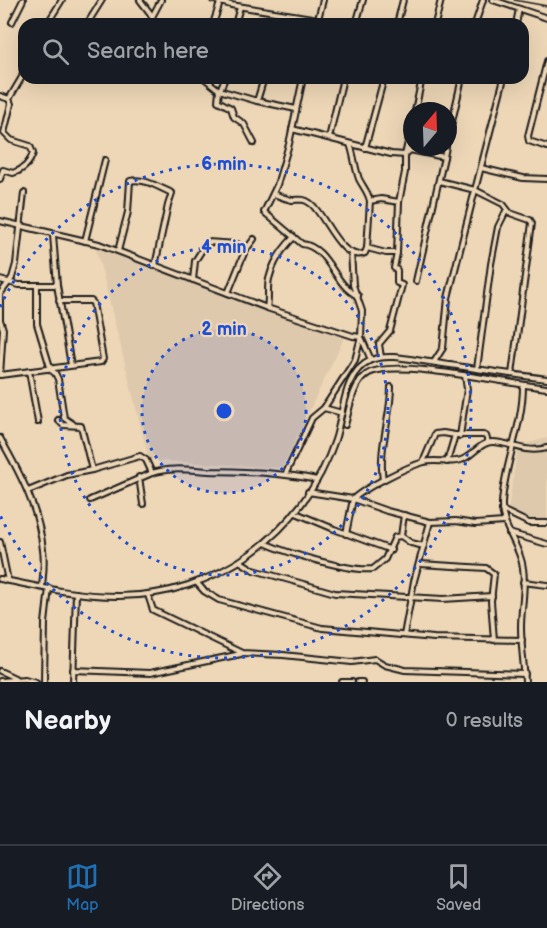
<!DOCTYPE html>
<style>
body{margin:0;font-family:"Balsamiq Sans",sans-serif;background:#242831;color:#f1f3f6}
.compass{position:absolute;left:403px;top:102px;width:54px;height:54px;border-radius:50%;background:#171b24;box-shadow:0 6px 24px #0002;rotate:19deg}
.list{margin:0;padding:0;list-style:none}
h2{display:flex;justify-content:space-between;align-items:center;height:78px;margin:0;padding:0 24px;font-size:26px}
h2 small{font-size:20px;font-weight:400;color:#9ea1a6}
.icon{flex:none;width:33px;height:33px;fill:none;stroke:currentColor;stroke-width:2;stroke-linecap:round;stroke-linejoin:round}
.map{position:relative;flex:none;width:547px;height:682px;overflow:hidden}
.search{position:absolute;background:#171b24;box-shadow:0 6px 24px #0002;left:18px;right:18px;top:18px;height:66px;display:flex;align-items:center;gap:15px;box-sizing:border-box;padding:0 21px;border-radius:18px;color:#9ea1a6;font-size:22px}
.sheet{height:162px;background:#171b24}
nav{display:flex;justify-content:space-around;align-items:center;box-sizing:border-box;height:84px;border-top:2px solid #363941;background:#171b24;font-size:16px;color:#9ea1a6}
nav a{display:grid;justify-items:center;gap:3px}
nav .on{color:#1f6fb2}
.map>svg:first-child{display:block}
</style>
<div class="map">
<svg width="547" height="682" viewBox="0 0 547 682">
<rect width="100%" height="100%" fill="#eed7b7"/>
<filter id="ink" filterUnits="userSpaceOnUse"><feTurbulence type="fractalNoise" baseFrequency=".0167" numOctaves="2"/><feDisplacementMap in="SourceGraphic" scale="12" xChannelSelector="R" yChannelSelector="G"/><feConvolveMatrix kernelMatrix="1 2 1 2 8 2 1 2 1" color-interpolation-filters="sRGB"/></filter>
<g filter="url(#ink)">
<g fill="#dec9ac">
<polygon points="95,244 344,338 282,468 149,460"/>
<polygon points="547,438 547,521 507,517 518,446"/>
</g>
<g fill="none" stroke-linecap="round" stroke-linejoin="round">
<g stroke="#1c1c1c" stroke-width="8">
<g id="street">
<polyline points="140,0 150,13 155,24"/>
<polyline points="213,0 231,5 318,19 316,24"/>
<polyline points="493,0 547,18"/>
<polyline points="152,17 161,0"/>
<polyline points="318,19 323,0"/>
<polyline points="12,22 23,0"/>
<polyline points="47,24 62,0"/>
<polyline points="87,24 102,0"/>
<polyline points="213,24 220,3"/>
<polyline points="235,24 240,7"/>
<polyline points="356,24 363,0"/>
<polyline points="397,24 403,0"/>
<polyline points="435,24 441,0"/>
<polyline points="475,24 483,0"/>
<polyline points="516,24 519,9"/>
<polyline points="547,61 528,136 529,141 547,147"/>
<polyline points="204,78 219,90 218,101 231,108 234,117 244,124 254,143"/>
<path d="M303 78 289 144 277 185 264 212 302 244C329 247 334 286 358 296"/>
<polyline points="504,78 475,190 503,204 510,213 530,220 532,223 512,374"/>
<polyline points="219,90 257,101 296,109"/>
<polyline points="220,90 225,78"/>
<polyline points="0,96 9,99"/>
<polyline points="257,101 264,78"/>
<polyline points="415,111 422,78"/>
<polyline points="292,129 391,154 405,155 410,150"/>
<polyline points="329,138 343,78"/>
<polyline points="448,139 462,78"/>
<path d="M350 144C354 155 355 168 359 179 363 187 368 192 370 201L381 199 399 202"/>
<polyline points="365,148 384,78"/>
<polyline points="410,150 444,157 446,147"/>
<polyline points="481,168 523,178 547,179"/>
<path d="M0 179 3 170 13 173C23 170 30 163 33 153L30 146 11 140 4 133 11 104 9 99 22 77 24 66"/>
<path d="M274 194C279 196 286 199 292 200 299 200 303 198 310 203 325 213 341 264 365 253L367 248 370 201"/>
<polyline points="0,221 99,244 267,308 353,336 361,337"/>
<polyline points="53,235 57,285 71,365"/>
<polyline points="85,241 105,160"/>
<polyline points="367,248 386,253 397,253"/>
<path d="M118 251 128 212 130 181C143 177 160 188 172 193L168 205 155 266"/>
<polyline points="0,280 19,285 57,285"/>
<polyline points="193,280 195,261 207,242 237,244"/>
<polyline points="416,281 444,157"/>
<polyline points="37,285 37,324 50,367"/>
<polyline points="0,293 0,320 3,329 0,375"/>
<polyline points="228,293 245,251 254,239"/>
<polyline points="0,294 12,278 16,264 24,193"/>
<path d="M267 308C269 298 267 287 269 279 273 262 282 249 294 237"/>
<polyline points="362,339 371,360"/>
<polyline points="381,357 379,344 390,331 402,285 397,283 397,270 394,268 397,253 399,202 405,172 405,155 412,125"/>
<polyline points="434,362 443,348 448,298 475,190 439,181"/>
<polyline points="48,368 55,373 58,379 64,418 73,424"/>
<polyline points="477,369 491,264 498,227 506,211"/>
<polyline points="29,371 38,422"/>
<polyline points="0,375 101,362 103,359 93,303 91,301 59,301"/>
<path d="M523 386C523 426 504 464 502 503 501 528 520 544 523 568 526 587 521 608 521 627 521 645 524 664 525 682"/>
<polyline points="324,408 342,413"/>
<path d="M345 425C350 408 352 386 366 375 390 356 513 385 547 388"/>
<polyline points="460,436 467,389 465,376"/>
<path d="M0 438C20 473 39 509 43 550 45 562 43 575 42 587"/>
<polyline points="423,462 435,434 443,433 455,435"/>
<polyline points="447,462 455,435 483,435 486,436 488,442"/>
<path d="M92 470 140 456 146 460 152 473C170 467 190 470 209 471 246 472 280 472 317 480"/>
<polyline points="286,473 312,418 324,408 355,360 361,337 362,311 353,285 351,252"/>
<polyline points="139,477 143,504"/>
<path d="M383 480C378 448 391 418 391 387"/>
<polyline points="28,491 67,475 92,470 81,426 63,425 58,420"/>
<polyline points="308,492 353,499 387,511 430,522 456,521 475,524 504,522"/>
<polyline points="90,500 152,473"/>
<polyline points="502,510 529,523 547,523"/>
<polyline points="296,513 334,529 391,550"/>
<polyline points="509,533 547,544"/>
<path d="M346 534 353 499C366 487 406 467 424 462 436 459 449 464 461 460 472 457 480 442 492 442 512 442 523 454 547 448"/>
<polyline points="401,536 411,543 424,546"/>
<polyline points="0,542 8,581"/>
<path d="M265 543C286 553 351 572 373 569L385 559 395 537 401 536 404 515"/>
<polyline points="241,562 254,570 335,593 443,599 492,596"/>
<polyline points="420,564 486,568 494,574 491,601 494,640"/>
<path d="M0 579C38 587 78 596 117 596 215 597 304 533 335 440 344 413 342 373 371 360 389 353 412 360 430 362 469 368 508 374 547 379"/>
<polyline points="523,582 547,585"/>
<polyline points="197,583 204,591 219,600 322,628 434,638 522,640"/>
<polyline points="148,595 153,610 242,653 283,655 352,662 375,659 385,665 405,670 525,674"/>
<polyline points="404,635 414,581 430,522"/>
<polyline points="73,670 150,673 241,654"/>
<polyline points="0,671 15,678"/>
<polyline points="0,681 25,679 36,682"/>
<polyline points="44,682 45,623 49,588"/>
<polyline points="73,682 76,593"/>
<polyline points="342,682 352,682"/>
<polyline points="358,682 362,682"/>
</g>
</g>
<use href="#street" stroke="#eed7b7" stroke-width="4"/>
<polyline stroke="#1c1c1c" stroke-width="1.5" points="514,0 547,6"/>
</g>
</g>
<circle cx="224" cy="411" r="82" fill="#1d4ed8" fill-opacity=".12"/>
<g fill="none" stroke="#1d4ed8" stroke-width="3" stroke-dasharray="3 6">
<circle cx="224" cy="411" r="82"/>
<circle cx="224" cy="411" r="164"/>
<path d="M0 307A247 247 0 1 1 0 515"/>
</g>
<circle cx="224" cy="411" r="9" fill="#1d4ed8" stroke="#eed7b7" stroke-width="3"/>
<g font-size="18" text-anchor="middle" font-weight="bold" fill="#1d4ed8" stroke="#eed7b7" stroke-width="4.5" stroke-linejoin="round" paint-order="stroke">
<text x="224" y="170">6 min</text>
<text x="224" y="253">4 min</text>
<text x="224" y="335">2 min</text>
</g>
</svg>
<svg class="compass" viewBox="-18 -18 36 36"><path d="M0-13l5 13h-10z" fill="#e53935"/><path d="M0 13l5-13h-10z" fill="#9ea1a6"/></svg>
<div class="search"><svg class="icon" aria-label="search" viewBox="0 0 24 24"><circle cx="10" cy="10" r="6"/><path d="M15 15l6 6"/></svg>Search here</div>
</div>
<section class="sheet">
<h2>Nearby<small>0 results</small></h2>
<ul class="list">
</ul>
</section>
<nav>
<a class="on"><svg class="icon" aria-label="map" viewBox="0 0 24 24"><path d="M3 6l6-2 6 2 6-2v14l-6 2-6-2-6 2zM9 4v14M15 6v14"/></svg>Map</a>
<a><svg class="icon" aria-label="directions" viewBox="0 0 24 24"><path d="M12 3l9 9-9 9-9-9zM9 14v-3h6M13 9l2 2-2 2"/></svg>Directions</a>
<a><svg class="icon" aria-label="saved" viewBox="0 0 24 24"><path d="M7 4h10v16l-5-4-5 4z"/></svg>Saved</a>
</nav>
